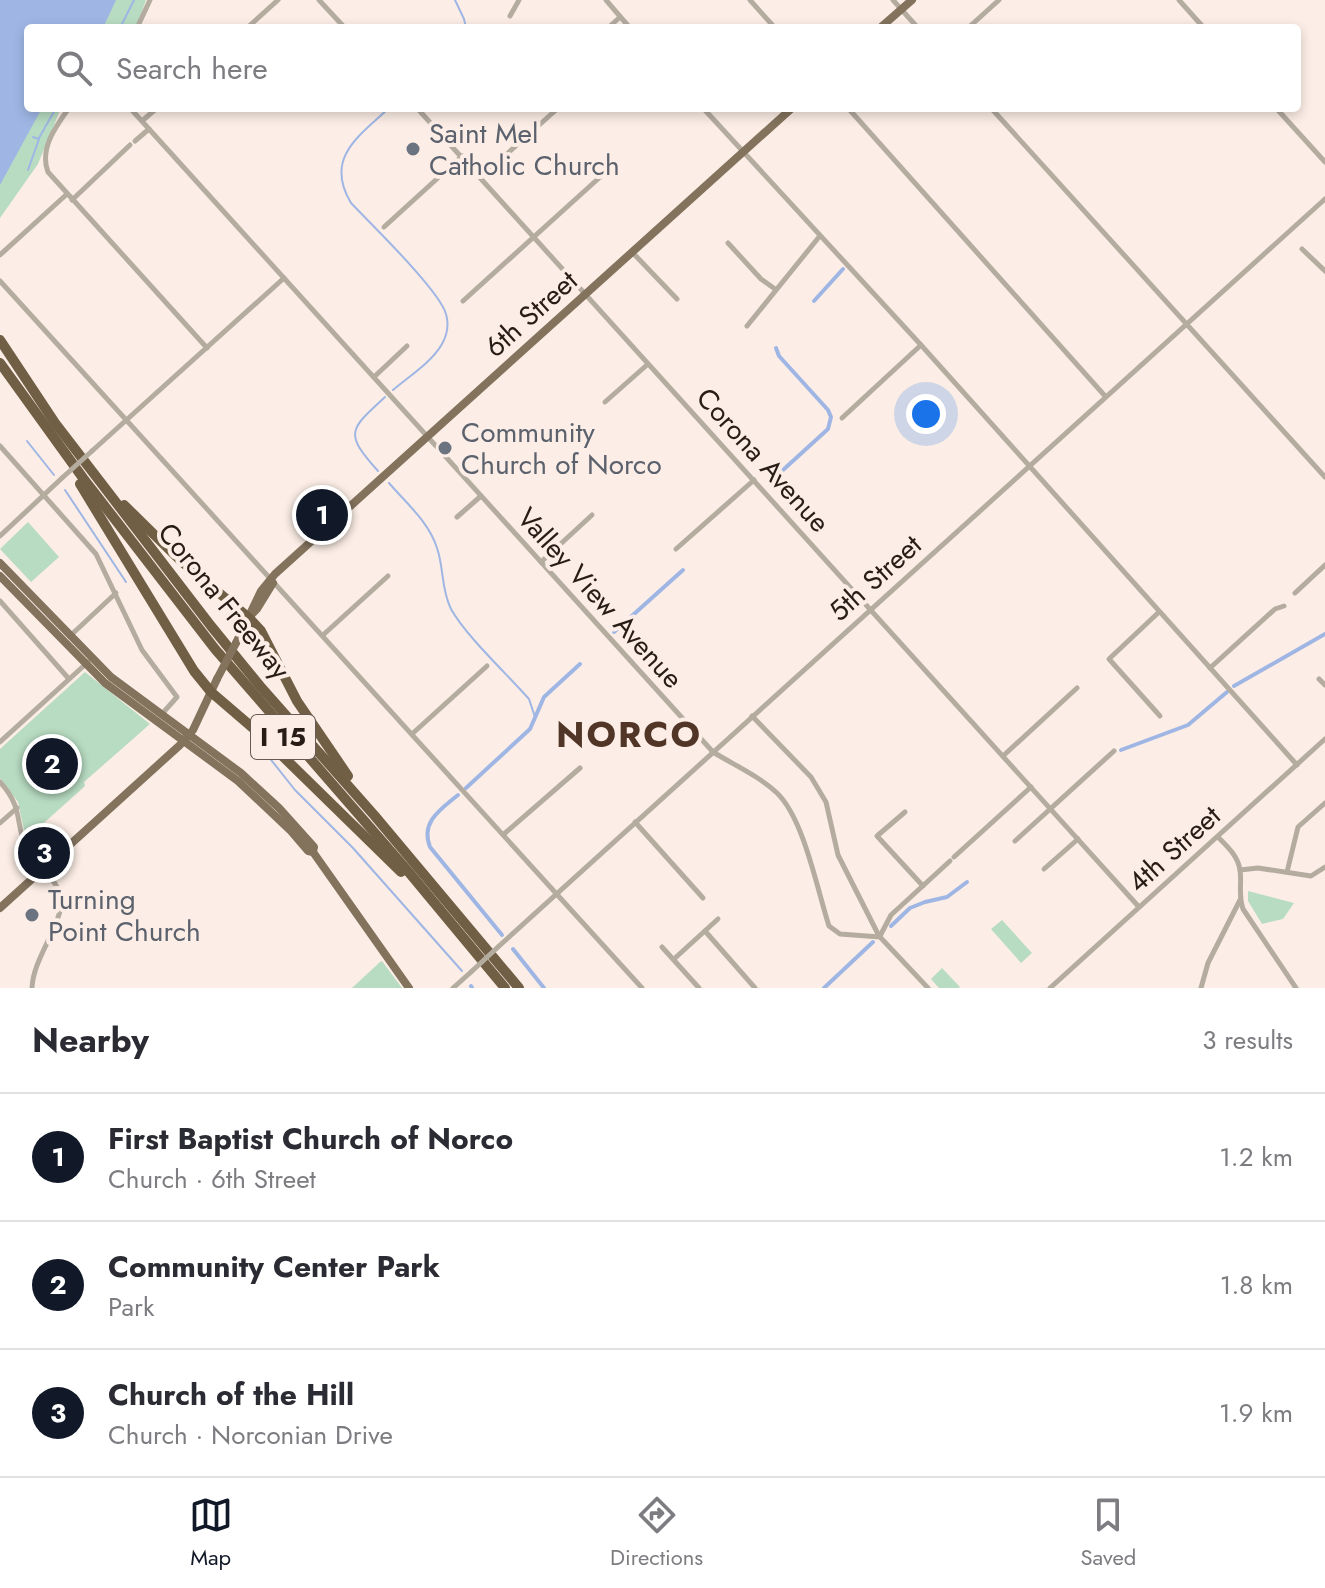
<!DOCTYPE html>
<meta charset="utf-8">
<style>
body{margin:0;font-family:Jost,sans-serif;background:#f7f7f7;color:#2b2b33}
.you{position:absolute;left:926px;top:414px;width:28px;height:28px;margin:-20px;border:6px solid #fff;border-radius:50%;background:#1a73e8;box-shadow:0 0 0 12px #1a73e833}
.badge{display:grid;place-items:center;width:52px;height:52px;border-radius:50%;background:#111827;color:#fff;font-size:26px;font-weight:700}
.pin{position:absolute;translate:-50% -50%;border:4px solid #fff;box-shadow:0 2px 8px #0006}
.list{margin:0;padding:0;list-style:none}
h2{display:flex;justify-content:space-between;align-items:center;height:104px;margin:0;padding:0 32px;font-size:34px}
h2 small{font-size:26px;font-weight:400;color:#7c7c81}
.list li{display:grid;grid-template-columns:52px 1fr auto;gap:24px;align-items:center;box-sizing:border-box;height:128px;padding:0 32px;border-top:2px solid #e1e1e2}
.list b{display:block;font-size:30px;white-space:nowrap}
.list p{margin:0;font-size:26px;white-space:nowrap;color:#7c7c81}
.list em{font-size:26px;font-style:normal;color:#7c7c81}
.icon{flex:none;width:44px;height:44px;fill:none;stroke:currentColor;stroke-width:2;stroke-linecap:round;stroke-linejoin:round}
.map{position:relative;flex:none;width:1325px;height:988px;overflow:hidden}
.search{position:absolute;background:#fff;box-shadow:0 4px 12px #0003;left:24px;right:24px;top:24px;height:88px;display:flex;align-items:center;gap:20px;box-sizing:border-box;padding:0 28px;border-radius:8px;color:#7c7c81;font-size:30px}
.sheet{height:488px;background:#fff}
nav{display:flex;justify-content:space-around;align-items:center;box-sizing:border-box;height:112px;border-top:2px solid #e1e1e2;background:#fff;font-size:22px;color:#7c7c81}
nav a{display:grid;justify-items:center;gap:4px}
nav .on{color:#111827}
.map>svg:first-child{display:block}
</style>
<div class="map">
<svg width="1325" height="988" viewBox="0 0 1325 988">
<rect width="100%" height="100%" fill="#fceee6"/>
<g fill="#b8dcc2">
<polygon points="96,0 146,0 136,28 87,28"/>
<polygon points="31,108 61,108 38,164 0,218 0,152"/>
<polygon points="28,522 59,557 31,582 0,549"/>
<polygon points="85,672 150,724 84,782 85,786 26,839 18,802 0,778 0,749"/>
<polygon points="1248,891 1294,903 1283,919 1262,924 1248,901"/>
<polygon points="1002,920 1032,953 1021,963 991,929"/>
<polygon points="382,961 402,988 352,988 380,962"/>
<polygon points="942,968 960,987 958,988 939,988 931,979"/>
</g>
<polygon fill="#9fb6e5" points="0,0 116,0 103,28 28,28 28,108 42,108 0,185"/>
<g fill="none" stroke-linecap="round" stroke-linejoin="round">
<g stroke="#9fb6e5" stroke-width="2">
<polyline points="455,0 464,19 466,28"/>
<polyline points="120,28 134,0"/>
<path d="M389 108C359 136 324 158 351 203 371 224 440 291 446 314 449 324 447 335 442 344 432 362 408 377 393 390"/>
<polyline points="39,138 56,108"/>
<polyline points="28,170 39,139 33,137"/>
<polyline points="27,441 54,475"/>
<path d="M378 471C344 433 349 430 385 397"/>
<path d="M389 483C406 503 429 522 437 548 444 568 441 589 451 609 466 636 507 674 529 699L535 717"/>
<polyline points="65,490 126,582"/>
<polyline points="264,751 295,790 353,848 462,971"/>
</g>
<g stroke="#9fb6e5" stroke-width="4">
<polyline points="814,301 843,269"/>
<polyline points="772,480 828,429 831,417 828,410 779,356 776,348"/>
<polyline points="614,632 683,570"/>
<polyline points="1234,686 1325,634"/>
<polyline points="1121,750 1188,725 1227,692"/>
<polyline points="466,788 530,729 544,697 580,664"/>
<path d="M458 795C441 809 420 822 430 847L502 935"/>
<polyline points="891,926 910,908 925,902 947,897 967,882"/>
<polyline points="513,949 544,988"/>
<polyline points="471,986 472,988"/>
<polyline points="824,988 873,942"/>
</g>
<g stroke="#b5aca0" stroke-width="5">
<polyline points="319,0 345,28"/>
<polyline points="606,0 630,28"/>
<polyline points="750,0 775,28"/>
<polyline points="893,0 918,28"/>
<polyline points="1179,0 1204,28"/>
<polyline points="510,16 519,0"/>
<polyline points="137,28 150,0"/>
<polyline points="247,28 278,0"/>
<polyline points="608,28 620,17"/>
<polyline points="968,28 999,0"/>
<path d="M69 108C56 126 39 149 48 172L207 348"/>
<path d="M130 108 713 752C734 765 759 776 777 793 804 819 817 889 829 926L840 934 880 937 928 988"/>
<polyline points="417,108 1139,907"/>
<polyline points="703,108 921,345 1297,765"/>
<polyline points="848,108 1105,396"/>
<polyline points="991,108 1325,477"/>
<polyline points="1276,108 1325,162"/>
<polyline points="142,121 157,108"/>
<polyline points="135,141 149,129"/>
<polyline points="481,177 557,109"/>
<polyline points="72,200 130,145"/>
<polyline points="384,227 462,156"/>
<polyline points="728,243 761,279 775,289"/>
<polyline points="1302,249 1325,271"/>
<polyline points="632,252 677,299"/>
<polyline points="0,255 67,194"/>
<polyline points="0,281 642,988"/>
<polyline points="463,301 610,168"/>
<polyline points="747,326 819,237"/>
<polyline points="374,377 407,346"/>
<polyline points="605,402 648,364"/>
<polyline points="842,418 921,345"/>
<polyline points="0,446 96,554 142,650 177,697 161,715"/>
<polyline points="92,451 284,278"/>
<polyline points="457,517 481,496"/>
<polyline points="0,536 62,478"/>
<polyline points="676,549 754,480"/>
<polyline points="541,562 592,515"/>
<polyline points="1295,593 1325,565"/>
<polyline points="0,601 69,679"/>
<polyline points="1159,612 1109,659 1160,716"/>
<polyline points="323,635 388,576"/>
<polyline points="70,636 116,593"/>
<polyline points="1210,668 1275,609 1284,606"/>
<polyline points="1319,679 1325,685"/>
<polyline points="752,716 811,777 826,802 838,855 879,936"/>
<polyline points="412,734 487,666"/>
<polyline points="0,742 88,662"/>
<polyline points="1003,756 1077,688"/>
<path d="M0 782C25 810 14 823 27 849 37 868 65 883 61 907 56 933 33 961 32 988"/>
<polyline points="905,812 877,836 923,886"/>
<polyline points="635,822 703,898"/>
<polyline points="0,823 17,808"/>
<polyline points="504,834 580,768"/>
<path d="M1218 837C1227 846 1238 856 1240 870 1242 883 1238 895 1243 909L1296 988"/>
<polyline points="1015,841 1114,751"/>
<polyline points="954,857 1031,787"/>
<polyline points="1044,869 1078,839"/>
<polyline points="1240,870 1258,868 1311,876 1325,867"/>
<polyline points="1287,872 1298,827 1325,803"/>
<polyline points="705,931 755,988"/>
<polyline points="880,936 891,915 950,861"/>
<polyline points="498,947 1325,199"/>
<polyline points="662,947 699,988"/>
<polyline points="674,959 718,919"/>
<polyline points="453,988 471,972"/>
<polyline points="1050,988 1325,739"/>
<polyline points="1201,988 1208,963 1240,900"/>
</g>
<g stroke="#83735d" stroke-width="8">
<polyline points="880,28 912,0"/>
<polyline points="0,563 111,677 241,773 279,808 314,847 313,852 409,988"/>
<polyline points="0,576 105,683 238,781 290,830 308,851 313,852"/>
<polyline points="249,617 257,609 273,583"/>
<polyline points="236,643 261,591 275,574 792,108"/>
<polyline points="0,908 180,745 193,730 217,679"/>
</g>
<g stroke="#705f45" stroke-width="10">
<polyline points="0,340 55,423 211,626 260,686 374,815 519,988"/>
<polyline points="0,363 83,478 215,649 407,870 505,988"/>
<polyline points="80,484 194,671 211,692 261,735 401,872"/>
<polyline points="124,505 181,561 249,618 261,631 297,701 348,776"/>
</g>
<g stroke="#b5aca0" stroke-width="5">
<polyline points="62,478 92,451"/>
<polyline points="471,972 498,947"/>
</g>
<polyline stroke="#83735d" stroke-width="8" points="217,679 236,643"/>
</g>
<g fill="#6b7280" stroke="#fceee6" stroke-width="3">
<circle cx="413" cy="149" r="8"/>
<circle cx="445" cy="448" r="8"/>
<circle cx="32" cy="915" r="8"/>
</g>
<g text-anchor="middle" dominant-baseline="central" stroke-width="8" stroke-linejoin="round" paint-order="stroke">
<rect fill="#fceee6" stroke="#685b54" stroke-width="2" x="251" y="715" width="64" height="44" rx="6"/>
<g font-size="26" font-weight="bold" fill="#281c16">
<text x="283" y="737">I 15</text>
</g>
<g font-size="28" fill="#5b616d" stroke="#fceee6" text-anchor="start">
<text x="429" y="133">Saint Mel<tspan x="429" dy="32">Catholic Church</tspan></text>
<text x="461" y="432">Community<tspan x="461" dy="32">Church of Norco</tspan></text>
<text x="48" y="899">Turning<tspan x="48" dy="32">Point Church</tspan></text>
</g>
<g font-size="28" fill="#281c16" stroke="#fceee6">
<text transform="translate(531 314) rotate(-42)">6th Street</text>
<text transform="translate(763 460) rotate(48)">Corona Avenue</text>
<text transform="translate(875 578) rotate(-42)">5th Street</text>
<text transform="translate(600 598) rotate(48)">Valley View Avenue</text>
<text transform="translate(224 601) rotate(51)">Corona Freeway</text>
<text transform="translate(1174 849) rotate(-42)">4th Street</text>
</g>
<g font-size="36" font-weight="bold" letter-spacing="2" fill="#513627" stroke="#fceee6">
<text x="629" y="734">NORCO</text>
</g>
</g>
</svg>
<div class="you"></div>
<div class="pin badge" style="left:322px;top:515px">1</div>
<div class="pin badge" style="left:52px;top:764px">2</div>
<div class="pin badge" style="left:44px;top:853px">3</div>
<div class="search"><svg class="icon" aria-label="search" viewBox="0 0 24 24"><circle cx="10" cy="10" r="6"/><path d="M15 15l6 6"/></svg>Search here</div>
</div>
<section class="sheet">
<h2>Nearby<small>3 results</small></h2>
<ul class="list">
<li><span class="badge">1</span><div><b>First Baptist Church of Norco</b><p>Church · 6th Street</p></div><em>1.2 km</em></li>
<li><span class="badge">2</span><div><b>Community Center Park</b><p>Park</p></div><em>1.8 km</em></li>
<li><span class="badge">3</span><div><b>Church of the Hill</b><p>Church · Norconian Drive</p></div><em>1.9 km</em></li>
</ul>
</section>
<nav>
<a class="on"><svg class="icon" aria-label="map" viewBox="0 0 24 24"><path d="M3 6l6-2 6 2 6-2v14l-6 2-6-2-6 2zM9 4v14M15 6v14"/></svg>Map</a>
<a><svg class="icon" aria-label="directions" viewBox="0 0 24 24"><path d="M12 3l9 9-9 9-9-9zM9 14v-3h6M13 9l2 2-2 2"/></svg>Directions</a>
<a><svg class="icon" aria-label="saved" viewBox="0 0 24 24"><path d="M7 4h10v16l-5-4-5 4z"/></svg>Saved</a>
</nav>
